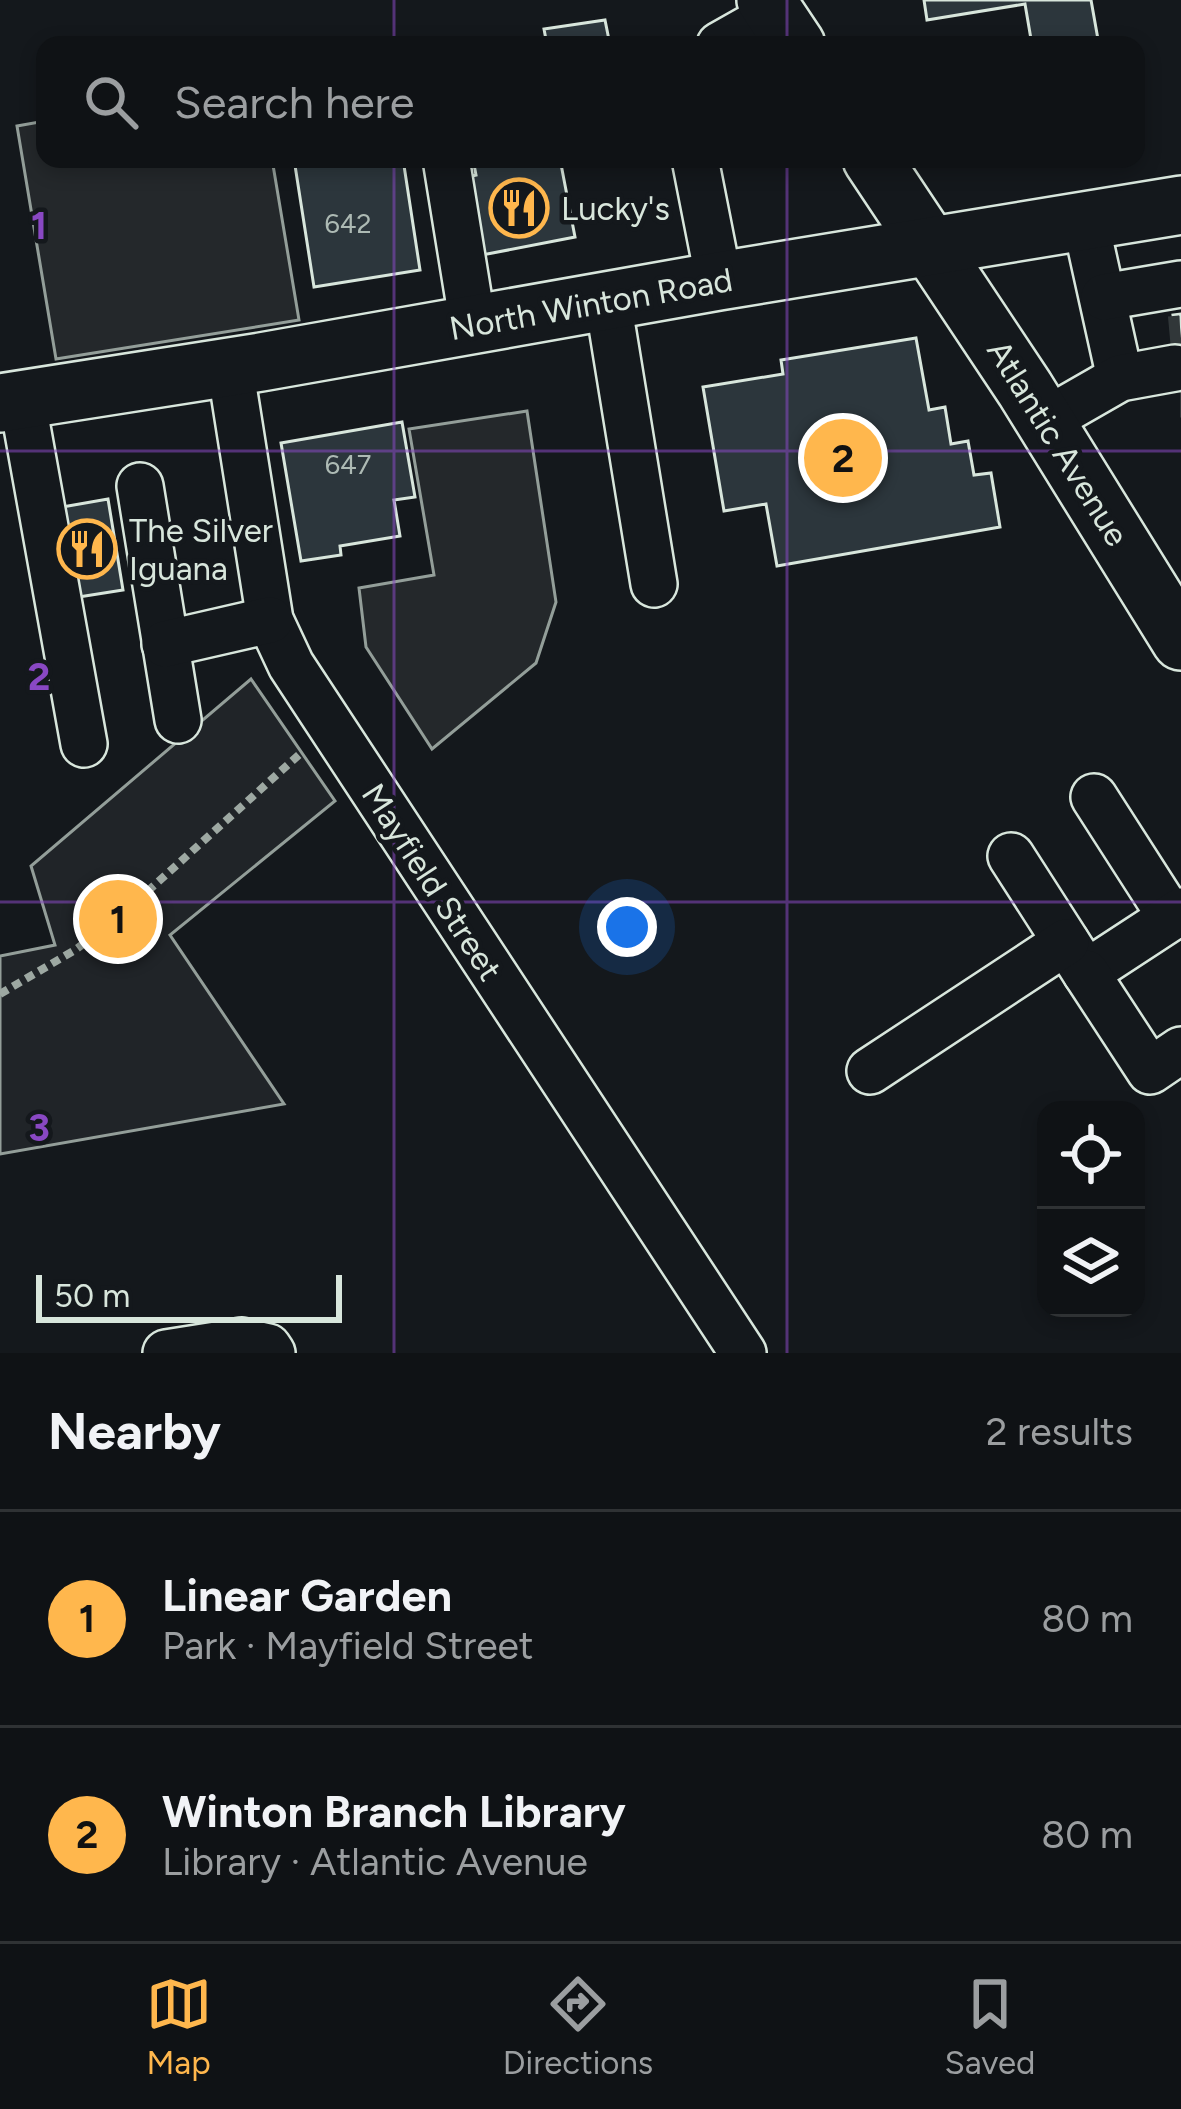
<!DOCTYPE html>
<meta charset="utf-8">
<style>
body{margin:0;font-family:Figtree,sans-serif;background:#1d2022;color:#f1f3f6}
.controls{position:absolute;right:36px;bottom:36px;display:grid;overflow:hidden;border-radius:24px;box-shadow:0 6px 18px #0003}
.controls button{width:108px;height:108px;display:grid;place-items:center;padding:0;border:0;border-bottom:3px solid #2f3234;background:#0f1215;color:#f1f3f6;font:60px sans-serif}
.scale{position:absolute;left:36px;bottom:30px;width:306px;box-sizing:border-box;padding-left:12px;border:6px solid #d8e6dc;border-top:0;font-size:33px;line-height:42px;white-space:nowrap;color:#d8e6dc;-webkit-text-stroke:9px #14181c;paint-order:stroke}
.you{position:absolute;left:627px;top:927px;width:42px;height:42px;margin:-30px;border:9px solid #fff;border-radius:50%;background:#1a73e8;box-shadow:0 0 0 18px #1a73e833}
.badge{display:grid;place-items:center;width:78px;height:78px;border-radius:50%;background:#ffb74d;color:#111;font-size:39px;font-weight:700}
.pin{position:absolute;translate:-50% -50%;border:6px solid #fff;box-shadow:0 3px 12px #0006}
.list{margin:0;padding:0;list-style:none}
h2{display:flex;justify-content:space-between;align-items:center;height:156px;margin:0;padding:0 48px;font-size:51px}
h2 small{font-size:39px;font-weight:400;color:#9b9ea0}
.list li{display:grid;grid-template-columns:78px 1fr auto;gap:36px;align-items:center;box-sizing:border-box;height:216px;padding:0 48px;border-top:3px solid #2f3234}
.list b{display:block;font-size:45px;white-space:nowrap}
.list p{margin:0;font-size:39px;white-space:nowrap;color:#9b9ea0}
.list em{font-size:39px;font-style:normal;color:#9b9ea0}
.icon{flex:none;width:66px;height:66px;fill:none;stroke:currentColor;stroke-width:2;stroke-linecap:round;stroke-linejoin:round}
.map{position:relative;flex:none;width:1181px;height:1353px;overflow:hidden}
.search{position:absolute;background:#0f1215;box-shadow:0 6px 18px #0003;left:36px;right:36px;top:36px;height:132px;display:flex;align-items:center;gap:30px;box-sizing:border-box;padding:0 42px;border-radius:24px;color:#9b9ea0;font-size:45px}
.sheet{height:588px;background:#0f1215}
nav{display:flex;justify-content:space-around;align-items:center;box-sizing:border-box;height:168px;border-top:3px solid #2f3234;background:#0f1215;font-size:33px;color:#9b9ea0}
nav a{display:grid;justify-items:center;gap:6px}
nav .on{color:#ffb74d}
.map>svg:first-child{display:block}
</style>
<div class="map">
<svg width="1181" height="1353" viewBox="0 0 1181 1353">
<rect width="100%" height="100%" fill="#14181c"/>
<polygon fill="#202428" stroke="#939e99" stroke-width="3" points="251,679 335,801 170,935 284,1104 0,1154 0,956 55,945 31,866"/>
<g fill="#24282b" stroke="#939e99" stroke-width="3">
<polygon points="45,121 45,159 272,159 299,320 56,359 17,126"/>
<polygon points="527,411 556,602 536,663 432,749 366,647 359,588 434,575 409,429"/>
</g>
<g fill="#2c363c" stroke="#d8e6dc" stroke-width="3">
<polygon points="924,0 1091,0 1099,45 1032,45 1025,4 927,20"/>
<polygon points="605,20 610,45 547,45 544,29"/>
<polygon points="294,159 403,159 420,270 314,287"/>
<polygon points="473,159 560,159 575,237 477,256 463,178 476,175"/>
<polygon points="1181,314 1181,364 1173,315"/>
<polygon points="916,338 929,410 945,407 951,444 968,441 974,475 991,473 1000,527 777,566 766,504 724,511 703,387 783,374 781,360"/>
<polygon points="402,422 415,497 394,500 400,536 340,546 341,555 301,561 281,443"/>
<polygon points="108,499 123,590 66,599 51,509"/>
</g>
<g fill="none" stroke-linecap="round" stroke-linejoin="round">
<g stroke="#313739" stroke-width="45" stroke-dasharray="45 22" stroke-linecap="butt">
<polyline points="1170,339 1181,338"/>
<polyline points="1180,395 1181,395"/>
</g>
<g stroke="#d8e6dc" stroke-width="50">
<g id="minor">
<polyline points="720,45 775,14"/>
<polyline points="446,159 473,325"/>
<polyline points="695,159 719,281"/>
<polyline points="1085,220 1120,378"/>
<polyline points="1104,297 1181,284"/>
<polyline points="608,302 654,584"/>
<polyline points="230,367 270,620 291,665 743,1353"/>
<polyline points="22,399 84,744"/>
<polyline points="1045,421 1120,378 1175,368"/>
<polyline points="140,486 178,720"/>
<polyline points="165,644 270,620"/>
<polyline points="1094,797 1171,917"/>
<polyline points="1011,856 1086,973 1181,911"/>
<polyline points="1086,973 1150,1071 1181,1050"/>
<polyline points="870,1071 1066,942"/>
<polyline points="166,1353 242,1341 268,1347 272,1353"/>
</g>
</g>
<g stroke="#d8e6dc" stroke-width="62">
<g id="major">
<polyline points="766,0 796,45"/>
<polyline points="872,159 1025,389 1181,641"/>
<polyline points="0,403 261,362 719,281 1181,205"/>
</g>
</g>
<polyline stroke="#9da8a2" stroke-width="8" stroke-dasharray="9 6" stroke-linecap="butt" points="0,994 75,950 118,918 302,752"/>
<use href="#minor" stroke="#14181c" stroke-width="45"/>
<use href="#major" stroke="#14181c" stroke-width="57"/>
</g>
<path fill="none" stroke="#8948c3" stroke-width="3" stroke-opacity="0.55" d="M394 0V45M787 0V45M394 159V1353M787 159V1353M0 451H1181M0 902H1181"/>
<defs>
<g id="restaurant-ring" transform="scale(3)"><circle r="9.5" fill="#14181c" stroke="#ffb74d" stroke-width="1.5"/><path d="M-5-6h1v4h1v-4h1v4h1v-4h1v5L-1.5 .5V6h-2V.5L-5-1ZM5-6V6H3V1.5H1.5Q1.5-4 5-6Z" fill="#ffb74d"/></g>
</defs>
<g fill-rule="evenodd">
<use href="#restaurant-ring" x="519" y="208"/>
<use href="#restaurant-ring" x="87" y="549"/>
</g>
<g text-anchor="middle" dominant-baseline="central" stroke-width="9" stroke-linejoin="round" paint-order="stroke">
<g font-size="27" fill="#adbab4">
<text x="348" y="223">642</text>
<text x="348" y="464">647</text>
</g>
<g font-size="33" fill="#d8e6dc" stroke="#14181c" text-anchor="start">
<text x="561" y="208">Lucky's</text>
<text x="129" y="530">The Silver<tspan x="129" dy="38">Iguana</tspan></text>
</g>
<g font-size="33" fill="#d8e6dc" stroke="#14181c">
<text transform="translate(591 304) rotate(-10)">North Winton Road</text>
<text transform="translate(1058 443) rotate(58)">Atlantic Avenue</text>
<text transform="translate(432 882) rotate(57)">Mayfield Street</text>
</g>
</g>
<g font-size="39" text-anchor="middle" font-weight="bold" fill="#8948c3" stroke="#14181c" stroke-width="9" stroke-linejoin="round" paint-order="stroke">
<text x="39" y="239">1</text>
<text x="39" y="690">2</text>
<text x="39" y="1141">3</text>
</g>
</svg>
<div class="controls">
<button><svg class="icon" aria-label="locate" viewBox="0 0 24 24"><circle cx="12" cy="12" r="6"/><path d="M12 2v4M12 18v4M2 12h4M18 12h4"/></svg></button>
<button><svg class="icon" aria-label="layers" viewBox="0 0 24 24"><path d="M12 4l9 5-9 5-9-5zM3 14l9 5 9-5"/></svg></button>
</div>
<div class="scale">50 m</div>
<div class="you"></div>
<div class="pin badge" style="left:118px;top:919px">1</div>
<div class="pin badge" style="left:843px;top:458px">2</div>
<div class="search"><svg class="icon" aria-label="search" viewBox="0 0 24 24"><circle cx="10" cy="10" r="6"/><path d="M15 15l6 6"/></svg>Search here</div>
</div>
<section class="sheet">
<h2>Nearby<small>2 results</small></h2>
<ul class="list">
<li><span class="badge">1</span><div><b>Linear Garden</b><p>Park · Mayfield Street</p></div><em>80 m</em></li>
<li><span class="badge">2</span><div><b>Winton Branch Library</b><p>Library · Atlantic Avenue</p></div><em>80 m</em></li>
</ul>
</section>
<nav>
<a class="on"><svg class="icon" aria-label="map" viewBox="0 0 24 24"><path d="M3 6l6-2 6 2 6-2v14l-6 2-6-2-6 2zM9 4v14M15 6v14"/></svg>Map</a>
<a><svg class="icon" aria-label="directions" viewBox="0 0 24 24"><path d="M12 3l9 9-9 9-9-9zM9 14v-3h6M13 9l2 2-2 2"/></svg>Directions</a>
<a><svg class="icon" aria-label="saved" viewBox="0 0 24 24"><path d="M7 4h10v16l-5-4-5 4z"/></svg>Saved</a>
</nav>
